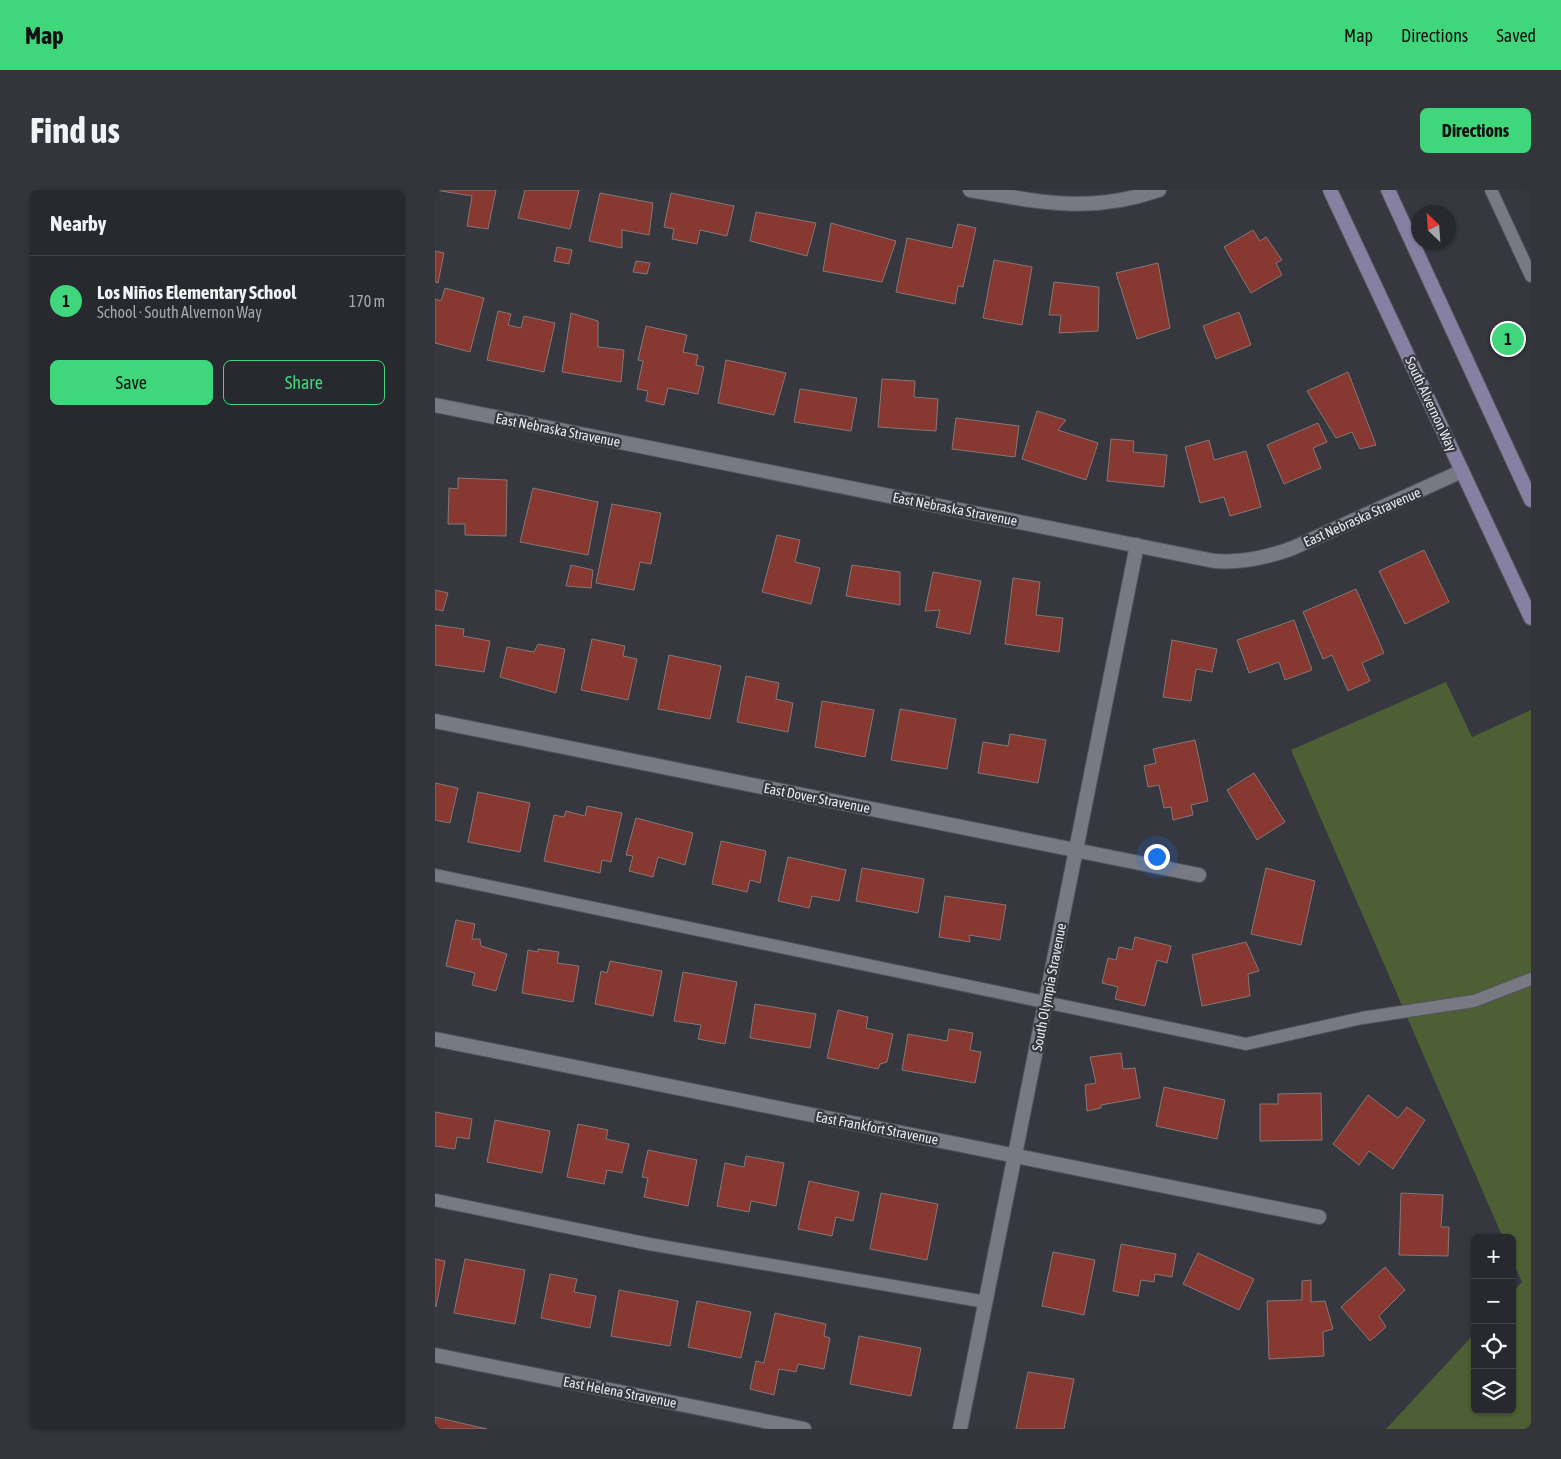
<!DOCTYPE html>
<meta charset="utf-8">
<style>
body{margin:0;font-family:"Asap Condensed",sans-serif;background:#34353b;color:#f1f3f6}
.controls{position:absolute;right:15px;bottom:15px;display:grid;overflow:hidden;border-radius:8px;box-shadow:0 1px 4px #0004}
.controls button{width:45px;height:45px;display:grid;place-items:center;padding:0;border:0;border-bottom:1px solid #44454b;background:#28292f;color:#f1f3f6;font:25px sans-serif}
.compass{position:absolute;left:976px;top:15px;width:45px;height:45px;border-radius:50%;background:#28292f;box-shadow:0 1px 4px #0004;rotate:335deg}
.you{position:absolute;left:721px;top:666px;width:18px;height:18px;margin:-12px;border:4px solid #fff;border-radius:50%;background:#1a73e8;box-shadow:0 0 0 8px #1a73e833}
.badge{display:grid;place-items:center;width:32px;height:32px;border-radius:50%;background:#40d77c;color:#111;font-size:16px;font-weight:700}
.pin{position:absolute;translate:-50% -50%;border:2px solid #fff;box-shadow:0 1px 5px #0006}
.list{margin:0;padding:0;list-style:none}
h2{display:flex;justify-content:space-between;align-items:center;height:65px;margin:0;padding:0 20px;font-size:21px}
h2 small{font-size:16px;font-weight:400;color:#a5a6aa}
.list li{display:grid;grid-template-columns:32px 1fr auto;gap:15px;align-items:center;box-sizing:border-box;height:90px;padding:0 20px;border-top:1px solid #44454b}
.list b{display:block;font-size:19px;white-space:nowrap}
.list p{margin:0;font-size:16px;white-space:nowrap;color:#a5a6aa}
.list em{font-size:16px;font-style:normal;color:#a5a6aa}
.actions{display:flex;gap:10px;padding:15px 20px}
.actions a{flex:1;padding:11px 0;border:1px solid #40d77c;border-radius:8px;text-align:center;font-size:18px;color:#40d77c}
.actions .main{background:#40d77c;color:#111}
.icon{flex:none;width:28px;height:28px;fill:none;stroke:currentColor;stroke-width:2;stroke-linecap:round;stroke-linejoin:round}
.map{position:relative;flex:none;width:1096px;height:1239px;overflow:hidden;border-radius:8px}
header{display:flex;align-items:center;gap:30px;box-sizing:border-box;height:70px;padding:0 25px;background:#40d77c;color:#111}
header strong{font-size:24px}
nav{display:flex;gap:28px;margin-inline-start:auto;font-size:18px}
.intro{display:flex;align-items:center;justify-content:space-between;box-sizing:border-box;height:120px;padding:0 30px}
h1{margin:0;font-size:35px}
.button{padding:12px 22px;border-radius:8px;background:#40d77c;color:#111;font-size:18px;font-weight:700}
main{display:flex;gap:30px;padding:0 30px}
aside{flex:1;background:#28292f;border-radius:8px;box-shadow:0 1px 4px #0004}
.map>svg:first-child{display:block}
</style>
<header>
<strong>Map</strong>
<nav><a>Map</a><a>Directions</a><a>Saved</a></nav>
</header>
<div class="intro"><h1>Find us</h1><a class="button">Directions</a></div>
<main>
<aside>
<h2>Nearby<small></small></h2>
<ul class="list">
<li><span class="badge">1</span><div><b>Los Niños Elementary School</b><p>School · South Alvernon Way</p></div><em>170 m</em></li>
</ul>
<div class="actions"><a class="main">Save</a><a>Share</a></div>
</aside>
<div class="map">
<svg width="1096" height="1239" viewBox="0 0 1096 1239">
<rect width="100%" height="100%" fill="#36373f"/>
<polygon fill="#4e5f35" points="1011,492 1037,547 1096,520 1096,1239 951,1239 1040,1143 1040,1220 1077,1220 1077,1103 1087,1092 1077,1069 1077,1048 1068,1048 856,560"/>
<g fill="#873831" stroke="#837876">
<polygon points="0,0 61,0 53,39 32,36 37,6"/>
<polygon points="90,0 144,0 135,39 83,28"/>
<polygon points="165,3 218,13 214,45 187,40 187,58 154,51"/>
<polygon points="236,3 299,16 292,46 265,40 262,54 237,49 239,39 229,37"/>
<polygon points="321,22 381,33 372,66 315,51"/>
<polygon points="396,33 461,51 447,92 388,81"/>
<polygon points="523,34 541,38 528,97 523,96 520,114 461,102 472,48 517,58"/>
<polygon points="818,40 825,51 831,47 847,70 841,73 847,85 816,103 789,57"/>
<polygon points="122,57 137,60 134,74 119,71"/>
<polygon points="0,61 9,63 3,93 0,92"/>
<polygon points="559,70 597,77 587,135 548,128"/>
<polygon points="201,71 215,73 212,84 198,82"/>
<polygon points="723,73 735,138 702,149 681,83"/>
<polygon points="619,92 664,97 663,141 624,143 626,125 614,125"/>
<polygon points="10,98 49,108 35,162 0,153 0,109 6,111"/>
<polygon points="63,121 76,124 73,135 86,138 89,126 120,133 109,182 52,170"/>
<polygon points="804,122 816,155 781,169 768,136"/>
<polygon points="136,123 163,131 163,157 189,160 186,192 127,182"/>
<polygon points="211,136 252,145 248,162 263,165 261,175 269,177 263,204 233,198 229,215 211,211 213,201 202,199 208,171 203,170"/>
<polygon points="291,170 351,183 339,225 283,213"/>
<polygon points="913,182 941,255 925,259 917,242 901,248 872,201"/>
<polygon points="447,189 480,191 479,207 503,209 501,241 443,237"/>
<polygon points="365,199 422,208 416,241 359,232"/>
<polygon points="602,221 631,230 623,240 663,253 651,290 587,269"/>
<polygon points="521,228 584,236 580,267 517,259"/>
<polygon points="883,233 892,252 878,258 886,278 849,294 832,255"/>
<polygon points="676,249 699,251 698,262 732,265 729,297 672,291"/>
<polygon points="774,250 779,270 811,261 826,317 795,326 789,307 765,313 750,257"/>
<polygon points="23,288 72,290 71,346 30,345 30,334 13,334 14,298 23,299"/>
<polygon points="98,298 163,312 153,365 85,352"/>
<polygon points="177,314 226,323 216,374 205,372 199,400 161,393"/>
<polygon points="342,345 365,350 360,372 385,378 376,414 327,402"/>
<polygon points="989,360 1014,412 970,434 944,381"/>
<polygon points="136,375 158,380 156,398 131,396"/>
<polygon points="417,375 465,382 465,415 411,406"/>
<polygon points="498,382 546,391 535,444 501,437 505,420 490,421"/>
<polygon points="578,388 605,392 601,425 628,428 624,462 570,454"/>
<polygon points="921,399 949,463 927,473 935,491 913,501 897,465 888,469 868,422"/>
<polygon points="0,400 13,403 8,421 0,419"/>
<polygon points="859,430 877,480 850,490 844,472 814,483 802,450"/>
<polygon points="0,435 29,439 28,446 55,451 49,482 0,475"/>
<polygon points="157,449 190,456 188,466 202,469 193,510 146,500"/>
<polygon points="737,450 782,459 777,482 761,479 756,511 728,507"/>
<polygon points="103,454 130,459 121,503 65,487 72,457 99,462"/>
<polygon points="234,465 286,476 275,529 223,519"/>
<polygon points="311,486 344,493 341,509 358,513 353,542 302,532"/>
<polygon points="387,511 439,520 430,567 380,557"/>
<polygon points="465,519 521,529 512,579 456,570"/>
<polygon points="575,544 611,550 603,593 543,583 548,552 573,556"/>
<polygon points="760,550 773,611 756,615 758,625 738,630 736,617 729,618 724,595 713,597 709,576 721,573 718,559"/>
<polygon points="819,583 850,632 822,650 792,600"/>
<polygon points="0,593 23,598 15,633 0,630"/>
<polygon points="43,602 95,613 85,662 33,652"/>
<polygon points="152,616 187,623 176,672 167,670 165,683 109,671 119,625 129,627 131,621 150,626"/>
<polygon points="201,628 258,643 250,675 223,667 218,687 194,681 198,666 191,665"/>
<polygon points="286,651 331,661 325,693 315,690 312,702 277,694"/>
<polygon points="353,667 411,680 404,711 377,706 374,718 343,711"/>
<polygon points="427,678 489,689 483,723 421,711"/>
<polygon points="831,678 880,691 866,755 816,744"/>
<polygon points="510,706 571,715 565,750 534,745 535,752 504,747"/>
<polygon points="21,730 40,734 37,749 45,749 46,756 72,764 61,801 37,795 40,783 11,776"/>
<polygon points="700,747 736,756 732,773 722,770 710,816 680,809 683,797 667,793 673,768 681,770 684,757 697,760"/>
<polygon points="811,752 824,781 813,784 815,806 767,816 757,765"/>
<polygon points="103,759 124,762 122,773 144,776 138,812 87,803 93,760 103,762"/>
<polygon points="175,771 227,781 218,826 160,814 166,781 172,783"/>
<polygon points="248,782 302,792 290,854 263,849 266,835 239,831"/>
<polygon points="320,814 381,824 375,858 315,848"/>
<polygon points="403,820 433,827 431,838 458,844 452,872 445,874 443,879 392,868"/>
<polygon points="514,839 538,843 535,860 546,862 540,893 467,880 473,844 512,851"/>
<polygon points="686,863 688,879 700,878 705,908 666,915 666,918 652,921 650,895 661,893 655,867"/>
<polygon points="729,897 790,910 782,949 721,936"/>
<polygon points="886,903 887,950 825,951 825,914 843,914 843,904"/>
<polygon points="933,905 963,928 972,917 990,930 958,979 934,961 924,975 898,954"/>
<polygon points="0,922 37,929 34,949 22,947 20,959 0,956"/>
<polygon points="60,930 115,941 107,983 52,972"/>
<polygon points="143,934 173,940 171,949 194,954 187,983 172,980 169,994 132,987"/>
<polygon points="213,960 262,970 253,1016 209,1007 213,988 207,987"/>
<polygon points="311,966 349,973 341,1016 316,1011 314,1022 282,1016 290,973 309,977"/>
<polygon points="374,991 424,1002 418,1031 401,1027 397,1046 363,1039"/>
<polygon points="446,1003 503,1014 492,1070 435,1059"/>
<polygon points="966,1003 1008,1005 1006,1037 1014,1037 1013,1066 964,1065"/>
<polygon points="686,1054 741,1064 737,1087 720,1084 719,1092 706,1090 703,1106 678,1101"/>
<polygon points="618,1062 660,1070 649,1125 607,1116"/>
<polygon points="763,1063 819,1089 804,1120 748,1094"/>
<polygon points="0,1069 10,1071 1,1117 0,1116"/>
<polygon points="30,1069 90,1080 80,1134 19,1123"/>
<polygon points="950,1077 970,1100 944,1126 951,1137 935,1151 906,1117"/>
<polygon points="115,1084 142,1089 139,1102 161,1106 155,1138 106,1128"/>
<polygon points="876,1090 876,1112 890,1111 898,1139 888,1142 889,1166 834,1169 832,1111 867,1110 867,1091"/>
<polygon points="184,1100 243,1111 235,1156 176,1146"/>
<polygon points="262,1111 316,1122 306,1168 253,1157"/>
<polygon points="340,1123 391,1134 389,1146 395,1148 389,1179 363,1174 361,1182 344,1179 339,1205 315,1199 321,1171 329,1173"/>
<polygon points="424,1146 486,1158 476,1206 415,1194"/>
<polygon points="593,1182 639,1189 629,1239 581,1239"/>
<polygon points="0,1227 52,1239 0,1239"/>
</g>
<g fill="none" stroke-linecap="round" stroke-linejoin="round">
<g stroke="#53535a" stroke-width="14">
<g id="service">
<polyline points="1056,0 1096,86"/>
<polyline points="0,685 811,854 927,828 1039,811 1096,789"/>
<polyline points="0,1010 214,1054 551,1112"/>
</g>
</g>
<g stroke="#53535a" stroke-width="16">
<g id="minor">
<path d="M535 0C605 12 655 24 724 0"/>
<path d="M0 215 779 371C807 373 831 368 858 358L1027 281"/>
<polyline points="0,531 764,685"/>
<polyline points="0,849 884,1027"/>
<polyline points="0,1165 369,1239"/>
<polyline points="525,1239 702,355"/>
</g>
</g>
<g stroke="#53535a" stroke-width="16">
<g id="secondary">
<polyline points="895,0 1096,428"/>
<polyline points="953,0 1096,310"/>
</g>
</g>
<use href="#service" stroke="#797983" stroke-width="12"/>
<use href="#minor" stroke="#797983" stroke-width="14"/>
<use href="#secondary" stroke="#8681a3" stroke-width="14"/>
</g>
<g text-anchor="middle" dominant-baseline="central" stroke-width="4.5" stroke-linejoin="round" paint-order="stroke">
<g font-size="14" fill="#e8e9ee" stroke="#36373f">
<text transform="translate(996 214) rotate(65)">South Alvernon Way</text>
<text transform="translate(123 240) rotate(11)">East Nebraska Stravenue</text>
<text transform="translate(520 319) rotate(11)">East Nebraska Stravenue</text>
<text transform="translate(927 327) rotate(-24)">East Nebraska Stravenue</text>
<text transform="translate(382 608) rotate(11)">East Dover Stravenue</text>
<text transform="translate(614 797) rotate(-79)">South Olympia Stravenue</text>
<text transform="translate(442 938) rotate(11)">East Frankfort Stravenue</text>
<text transform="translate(185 1202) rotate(11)">East Helena Stravenue</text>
</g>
</g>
</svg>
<div class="controls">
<button>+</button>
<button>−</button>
<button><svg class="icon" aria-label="locate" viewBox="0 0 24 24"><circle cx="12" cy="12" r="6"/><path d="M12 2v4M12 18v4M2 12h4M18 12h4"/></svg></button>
<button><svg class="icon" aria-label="layers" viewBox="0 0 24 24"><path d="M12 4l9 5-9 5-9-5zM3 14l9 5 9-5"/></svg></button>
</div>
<svg class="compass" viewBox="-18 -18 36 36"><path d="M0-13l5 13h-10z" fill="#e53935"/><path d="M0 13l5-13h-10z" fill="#a5a6aa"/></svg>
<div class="you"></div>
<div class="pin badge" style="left:1073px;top:149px">1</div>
</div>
</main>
